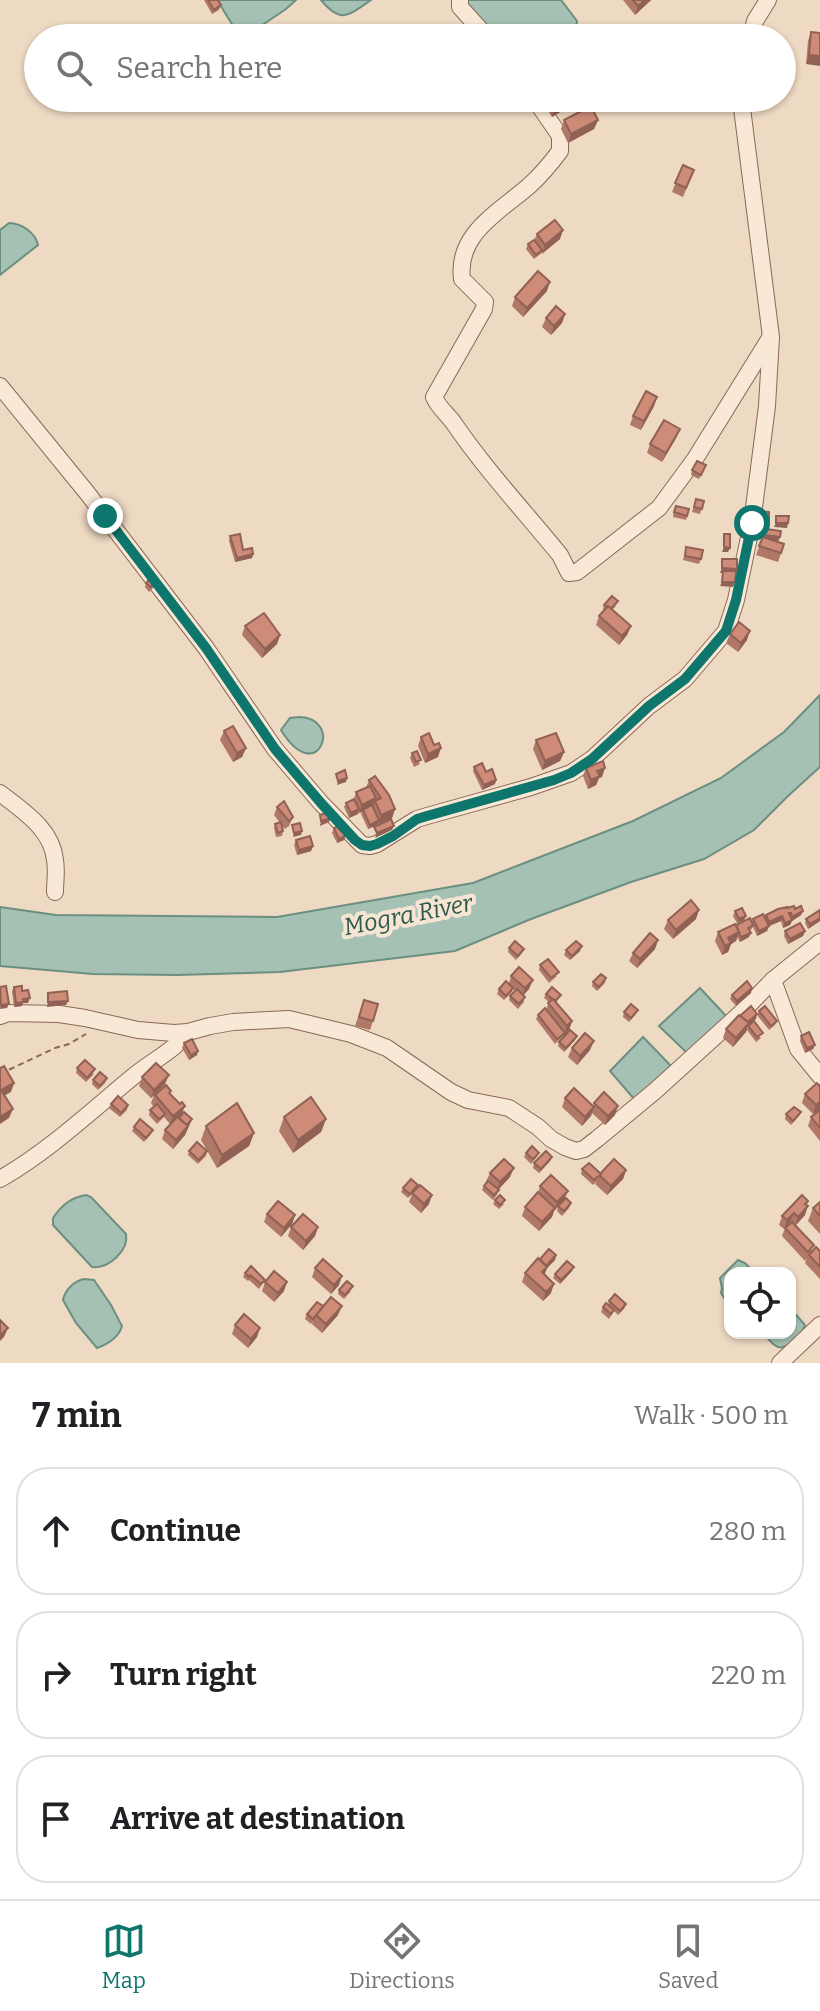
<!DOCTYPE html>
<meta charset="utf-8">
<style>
body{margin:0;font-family:Bitter,serif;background:#f6f6f6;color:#202124}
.controls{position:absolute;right:24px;bottom:24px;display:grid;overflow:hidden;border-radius:16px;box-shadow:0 2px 6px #0004}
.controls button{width:72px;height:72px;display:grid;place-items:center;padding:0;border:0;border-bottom:2px solid #e0e0e0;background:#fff;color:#202124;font:40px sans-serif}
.stop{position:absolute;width:24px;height:24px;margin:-18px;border:6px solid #0f766e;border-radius:50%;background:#fff}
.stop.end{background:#0f766e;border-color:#fff;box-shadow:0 2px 8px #0008}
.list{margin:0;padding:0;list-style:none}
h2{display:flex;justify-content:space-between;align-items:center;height:104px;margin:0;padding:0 32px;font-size:34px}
h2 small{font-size:26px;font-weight:400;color:#757577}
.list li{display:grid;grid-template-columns:52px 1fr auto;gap:24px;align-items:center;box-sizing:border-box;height:128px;margin:0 16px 16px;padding:0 16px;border:2px solid #e0e0e0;border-radius:32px}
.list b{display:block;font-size:30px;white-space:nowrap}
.list em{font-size:26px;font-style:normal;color:#757577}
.icon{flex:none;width:44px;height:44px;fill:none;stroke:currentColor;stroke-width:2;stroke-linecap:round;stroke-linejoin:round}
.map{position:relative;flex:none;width:820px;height:1363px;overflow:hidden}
.search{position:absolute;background:#fff;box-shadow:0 2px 6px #0004;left:24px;right:24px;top:24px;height:88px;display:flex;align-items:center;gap:20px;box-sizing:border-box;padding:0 28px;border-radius:44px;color:#757577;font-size:30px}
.sheet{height:536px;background:#fff}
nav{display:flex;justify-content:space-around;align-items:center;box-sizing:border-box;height:112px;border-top:2px solid #e0e0e0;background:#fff;font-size:22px;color:#757577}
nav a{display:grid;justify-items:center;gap:4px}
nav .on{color:#0f766e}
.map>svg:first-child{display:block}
</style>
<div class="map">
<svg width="820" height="1363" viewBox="0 0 820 1363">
<rect width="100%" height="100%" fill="#eed9c2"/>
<g fill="#a5c1b3" stroke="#6b8f80" stroke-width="2">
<polygon points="217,0 296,0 286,9 246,36 240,37"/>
<path d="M321 0H371C348 16 341 24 321 0Z"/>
<polygon points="464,0 561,0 577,21 576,31 570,38 494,38"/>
<path d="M9 223C21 223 36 233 38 245L0 275V230Z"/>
<polygon points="820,695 820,767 788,796 754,830 704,859 631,882 531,919 455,951 280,972 177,975 93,974 0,966 0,907 56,915 277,917 473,883 633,821 721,778 784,732"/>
<path d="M299 717C345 718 317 789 281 730L290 718Z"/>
<polygon points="700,988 727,1017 687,1053 659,1026"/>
<polygon points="643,1037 671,1066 635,1100 610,1071"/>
<path d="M86 1195 91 1197 126 1234C129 1250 109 1269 92 1267L53 1225V1218C62 1205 70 1198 86 1195Z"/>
<polygon points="738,1260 745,1263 755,1273 730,1273 730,1299 725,1299 721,1293 722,1288 720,1278"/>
<path d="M84 1279 94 1280 111 1305 122 1326C119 1337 108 1344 97 1348L76 1323 63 1300C65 1290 74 1281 84 1279Z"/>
<path d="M790 1308 805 1325C802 1333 799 1337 792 1342 778 1354 773 1344 763 1333H790Z"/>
</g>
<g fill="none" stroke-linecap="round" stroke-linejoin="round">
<g stroke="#886959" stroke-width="18">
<g id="street">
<polyline points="460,0 460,7 488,38"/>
<polyline points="751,38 755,21 768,0"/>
<path d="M534 98 560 136V151C551 163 541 175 530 185 501 211 456 233 462 279L485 302 484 309 434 397C438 407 447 414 453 422 485 469 524 511 560 555L569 573 577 572 659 508 695 459 770 338"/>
<polyline points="0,386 88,494 206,648 275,749 321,803 362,845 370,846 377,844 417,819 427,816 531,787 571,773 592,759 649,706 685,679 726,631 736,600 752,523 767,406 771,337 742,108 744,98"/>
<path d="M0 793C23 811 52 829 55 860 57 871 55 882 55 892"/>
<polyline points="773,980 798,1049 820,1076"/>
<polyline points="0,1016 8,1013 59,1014 85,1018 138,1030 174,1033 188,1032 210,1026 233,1022 289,1019 351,1034 387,1048 451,1092 468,1100 509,1108 538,1127 551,1139 565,1147 576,1151 584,1149 597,1139 655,1091 742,1012 773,980 820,942"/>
<path d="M0 1179C49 1151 91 1111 135 1075 152 1061 175 1050 188 1032"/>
<polyline points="780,1363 820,1325"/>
</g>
</g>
<polyline stroke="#886959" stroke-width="2" stroke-dasharray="6 4" stroke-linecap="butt" points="0,1074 55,1048 69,1044 86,1034"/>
<use href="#street" stroke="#f9e8d5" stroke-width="16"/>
</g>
<g fill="#b07867">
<polygon points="204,0 218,0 221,5 219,10 212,14"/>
<polygon points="623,0 651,0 635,15"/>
<polygon points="811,32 820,33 806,64 808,41"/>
<polygon points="546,98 583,98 552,117 544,104"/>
<polygon points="564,120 598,120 594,129 568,143 561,129"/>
<polygon points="683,165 694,170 683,197 672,192"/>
<polygon points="537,234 560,239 534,259 526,249 528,244 534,240"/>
<polygon points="547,291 523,317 512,306 515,297"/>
<polygon points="565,314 562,323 551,335 542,327 546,318"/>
<polygon points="657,397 654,406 641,430 630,425 633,416"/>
<polygon points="680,429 676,438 662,462 647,453 650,444"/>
<polygon points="692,470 704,470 699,479 691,475"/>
<polygon points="696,499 704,501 700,514 692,512"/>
<polygon points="689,509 686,520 673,517 674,510"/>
<polygon points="766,529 778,542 784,544 778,562 756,555"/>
<polygon points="230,536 243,550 253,554 252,558 235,562 229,541"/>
<polygon points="686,547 701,559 699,564 683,560"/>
<polygon points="157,581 156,585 149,592 145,587 146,583"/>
<polygon points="604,605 616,606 612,610 631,626 627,635 619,645 596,625 599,616 604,610 603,609"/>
<polygon points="245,626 280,635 277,644 262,658 242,635"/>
<polygon points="730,634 747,640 738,652 726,643"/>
<polygon points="224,731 246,748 242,757 233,762 220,740"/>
<polygon points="421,737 438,757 425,763 418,746"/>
<polygon points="536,740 564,752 560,761 542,770 533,749"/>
<polygon points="412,753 420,764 414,767 410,758"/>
<polygon points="474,767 486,772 496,780 495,784 482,790 473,771"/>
<polygon points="586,768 602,777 599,778 596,785 588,789 583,776"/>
<polygon points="369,780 395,809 392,818 378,824 368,829 361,814 362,812 359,813 358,812 358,814 349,818 344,807 346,803 354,799 356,792 366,788"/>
<polygon points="277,807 293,817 289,826 285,829 282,825 283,831 282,836 276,837 274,828 275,824 280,823 274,815"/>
<polygon points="334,828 344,840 337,843 332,833"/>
<polygon points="296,840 313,846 311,851 297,855 294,845"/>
<polygon points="787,908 803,911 801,915 792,921 790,925 783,928 781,921 769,926 767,931 757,936 753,927 750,931 749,937 740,942 737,937 736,941 731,944 728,952 722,955 715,941 718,932 736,925 752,922 753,919 765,917 766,915"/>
<polygon points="820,910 820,921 808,929 805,923 806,919"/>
<polygon points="735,911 746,916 744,920 737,923 733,916"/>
<polygon points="696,919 673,939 664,929 668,920"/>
<polygon points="785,931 805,931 803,936 788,944 784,936"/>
<polygon points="658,940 655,949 637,968 629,961 633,953"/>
<polygon points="509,948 522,953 516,960 508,952"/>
<polygon points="566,950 580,951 570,960 564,955"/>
<polygon points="540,965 557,976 549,983 539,970"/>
<polygon points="511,976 529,989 523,995 524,1002 518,1009 509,1000 510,996 515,991 513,989 512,992 504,1000 497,994 499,989 509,983"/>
<polygon points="606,978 605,983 597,991 592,986 593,982"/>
<polygon points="14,987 22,991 28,1003 23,1003 22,1006 14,1007 12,991"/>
<polygon points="751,993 736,1006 730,999 732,995"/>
<polygon points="546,994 561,995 556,1003 572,1021 569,1030 555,1044 536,1019 538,1015 546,1009 549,1002 544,998"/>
<polygon points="364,1000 373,1021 370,1030 355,1026"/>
<polygon points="759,1011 777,1021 775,1025 769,1030 757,1015"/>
<polygon points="624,1012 636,1014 629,1022 623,1017"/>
<polygon points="756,1019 748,1025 746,1032 733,1047 723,1038 726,1029"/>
<polygon points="748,1026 761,1038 756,1042 747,1030"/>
<polygon points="801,1036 815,1045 813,1049 805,1053 800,1041"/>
<polygon points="575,1040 564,1052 558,1046 559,1042"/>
<polygon points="184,1043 197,1055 189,1060 182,1048"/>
<polygon points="572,1048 590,1050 577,1065 568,1057"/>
<polygon points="77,1068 94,1074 86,1082 76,1073"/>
<polygon points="142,1077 165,1084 156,1093 170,1094 180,1104 185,1106 181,1115 178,1118 192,1119 185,1135 173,1149 162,1139 165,1130 170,1124 164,1117 157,1124 149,1115 150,1110 154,1107 151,1103 154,1095 151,1098 139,1086"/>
<polygon points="107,1078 105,1083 98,1090 92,1084 93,1080"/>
<polygon points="805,1094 820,1109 813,1114 802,1103"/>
<polygon points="565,1098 593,1106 594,1103 615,1115 605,1125 592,1113 582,1126 562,1107"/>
<polygon points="111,1104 128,1105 127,1110 120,1117 109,1108"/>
<polygon points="820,1110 820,1141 808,1126 811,1117"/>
<polygon points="801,1112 799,1116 791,1125 785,1119 786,1114"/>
<polygon points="284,1117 326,1119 321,1132 293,1153 279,1131"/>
<polygon points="206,1126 254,1133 249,1146 217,1168 201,1140"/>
<polygon points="134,1127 151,1134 144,1142 132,1131"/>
<polygon points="189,1151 207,1151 206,1156 198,1164 188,1155"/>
<polygon points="526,1153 539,1153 537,1157 531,1164 524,1157"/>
<polygon points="550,1161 539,1173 533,1168 534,1163"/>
<polygon points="582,1169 600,1173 626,1170 623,1179 607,1195 595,1184 597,1181 593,1185 581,1174"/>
<polygon points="490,1173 510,1177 498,1190 497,1195 493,1200 482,1190"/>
<polygon points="540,1186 571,1203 569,1208 562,1216 557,1211 558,1207 554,1211 552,1217 539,1231 522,1216 525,1207 538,1193"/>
<polygon points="403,1188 416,1189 429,1204 421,1213 409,1202 412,1194 408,1198 401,1192"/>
<polygon points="495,1200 504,1204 499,1209 493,1204"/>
<polygon points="820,1202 820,1234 808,1221 813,1208"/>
<polygon points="806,1205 805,1215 796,1225 812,1251 820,1251 820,1279 805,1263 807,1258 805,1261 782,1236 785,1228 791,1222 790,1222 784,1229 779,1225 782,1216"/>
<polygon points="267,1214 295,1215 292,1224 281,1237 264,1222"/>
<polygon points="291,1227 318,1227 315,1236 303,1250 288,1236"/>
<polygon points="556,1255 555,1260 547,1268 544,1275 551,1293 543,1301 522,1282 525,1273 540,1259"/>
<polygon points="574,1267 572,1271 560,1284 553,1278 555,1274"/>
<polygon points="315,1268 339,1285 331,1294 312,1277"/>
<polygon points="245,1273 265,1280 259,1289 249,1280 248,1281 243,1277"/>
<polygon points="265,1282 284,1291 274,1302 262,1291"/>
<polygon points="339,1290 351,1291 344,1299 338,1294"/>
<polygon points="609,1301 626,1304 624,1309 618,1315 614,1311 609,1319 601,1312 603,1307 608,1305"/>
<polygon points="323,1306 338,1315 322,1333 312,1324 313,1321 311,1324 305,1319 307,1314"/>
<polygon points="235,1325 257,1337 248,1348 232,1334"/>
</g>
<g fill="#906154">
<polygon points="645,0 651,0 635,15 638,6"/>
<polygon points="809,55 820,56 820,66 806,64"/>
<polygon points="572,98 583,98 552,117 556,108"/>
<polygon points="598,120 594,129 568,143 571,134"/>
<polygon points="563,230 560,239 542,254 545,245"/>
<polygon points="550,282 547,291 523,317 527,308"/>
<polygon points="565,314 562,323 551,335 554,326"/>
<polygon points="657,397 654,406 641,430 644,421"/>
<polygon points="680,429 676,438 662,462 666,453"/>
<polygon points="756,519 769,520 767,524 754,524"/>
<polygon points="776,523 788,523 787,528 774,527"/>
<polygon points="765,535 780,537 778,542 763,540"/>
<polygon points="724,547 730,548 728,552 722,552"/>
<polygon points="253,554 252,558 235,562 237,558"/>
<polygon points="722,568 737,569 736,573 720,573"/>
<polygon points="722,582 735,582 733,587 720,586"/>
<polygon points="631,626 627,635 619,645 622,636"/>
<polygon points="750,631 747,640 738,652 741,643"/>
<polygon points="280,635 277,644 262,658 265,649"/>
<polygon points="246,748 242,757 233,762 237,753"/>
<polygon points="441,748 438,757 425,763 428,754"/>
<polygon points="564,752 560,761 542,770 545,761"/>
<polygon points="605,768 602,777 599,778 596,785 588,789 591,780 597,771"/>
<polygon points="347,778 346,782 337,785 338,781"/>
<polygon points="496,780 495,784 482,790 484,785"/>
<polygon points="376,798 373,807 363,810 362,812 359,813 362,805"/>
<polygon points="359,809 358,814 349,818 351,813"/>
<polygon points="395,809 392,818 378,824 381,815"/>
<polygon points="331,818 329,822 320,826 321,821"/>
<polygon points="379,820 377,825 368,829 370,825"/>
<polygon points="394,826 392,830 375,838 377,833"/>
<polygon points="302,831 301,835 293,837 294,833"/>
<polygon points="346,835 344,840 337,843 339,839"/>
<polygon points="313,846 311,851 297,855 299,850"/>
<polygon points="699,910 696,919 673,939 676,930"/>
<polygon points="803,911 801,915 792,921 790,925 783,928 785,923 791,921 792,917"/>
<polygon points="746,916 744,920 737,923 739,919"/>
<polygon points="782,916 781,921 769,926 767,931 757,936 759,931 768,927 769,922"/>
<polygon points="820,918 820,921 808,929 810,924"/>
<polygon points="805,931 803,936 788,944 790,939"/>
<polygon points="739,932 736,941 731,944 728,952 722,955 728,938"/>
<polygon points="751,933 749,937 740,942 741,937"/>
<polygon points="658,940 655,949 637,968 640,959"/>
<polygon points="582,946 580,951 570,960 572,956"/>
<polygon points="533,980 529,989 522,997 525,988"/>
<polygon points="752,988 751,993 736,1006 737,1001"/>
<polygon points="30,998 28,1003 23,1003 22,1006 14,1007 16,1003 23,999"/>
<polygon points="68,1001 66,1005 47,1007 48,1002"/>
<polygon points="9,1004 7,1008 0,1009 1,1005"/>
<polygon points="757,1014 756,1019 748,1025 746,1032 733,1047 736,1038 746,1024"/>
<polygon points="572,1021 569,1030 564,1035 567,1026"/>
<polygon points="577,1036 575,1040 564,1052 566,1048"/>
<polygon points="594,1041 590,1050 577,1065 580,1056"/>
<polygon points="815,1045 813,1049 805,1053 807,1048"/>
<polygon points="198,1051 197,1055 189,1060 191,1055"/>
<polygon points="169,1075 165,1084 151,1098 154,1090"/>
<polygon points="14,1083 11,1092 0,1098 1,1090"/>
<polygon points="820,1102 820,1109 813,1114 816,1105"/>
<polygon points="185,1106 181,1115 170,1125 173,1116"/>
<polygon points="618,1106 615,1115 605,1125 608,1116"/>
<polygon points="594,1107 591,1116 582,1126 585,1117"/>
<polygon points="13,1109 9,1118 0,1124 0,1117"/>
<polygon points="192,1119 185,1135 173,1149 176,1140"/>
<polygon points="326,1119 321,1132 293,1153 298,1140"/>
<polygon points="254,1133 249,1146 217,1168 222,1155"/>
<polygon points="552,1157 550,1161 539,1173 541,1169"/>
<polygon points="514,1168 510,1177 497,1191 500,1182"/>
<polygon points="626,1170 623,1179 607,1195 611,1186"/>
<polygon points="568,1191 564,1200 554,1211 557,1202"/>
<polygon points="432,1195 429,1204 421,1213 424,1204"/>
<polygon points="808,1201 805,1210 808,1206 805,1215 795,1226 798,1217"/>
<polygon points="555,1208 552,1217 539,1231 542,1222"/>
<polygon points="794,1213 790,1222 784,1229 787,1220"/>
<polygon points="295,1215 292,1224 281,1237 284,1228"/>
<polygon points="318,1227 315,1236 303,1250 306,1241"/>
<polygon points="556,1255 555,1260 547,1268 544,1276 542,1272"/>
<polygon points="574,1267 572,1271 560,1284 561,1280"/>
<polygon points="342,1276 339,1285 331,1294 334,1285"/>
<polygon points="287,1282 284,1291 274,1302 278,1293"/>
<polygon points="554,1284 551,1293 543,1301 546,1292"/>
<polygon points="342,1306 338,1315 322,1333 326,1324"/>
<polygon points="8,1328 4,1337 0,1341 0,1335"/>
<polygon points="260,1328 257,1337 248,1348 251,1339"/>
</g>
<g fill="#cd8b78" stroke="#906154" stroke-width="2">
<polygon points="208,0 218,0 221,5 214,10"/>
<polygon points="633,0 645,0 638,6"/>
<polygon points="811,32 820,33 820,56 809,55"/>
<polygon points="549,98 572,98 556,108"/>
<polygon points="591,106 598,120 571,134 564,120"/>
<polygon points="683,165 694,170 686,188 675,183"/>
<polygon points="555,220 563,230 545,245 537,234"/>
<polygon points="534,240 542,250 536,255 528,244"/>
<polygon points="538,271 550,282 527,308 515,297"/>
<polygon points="556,306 565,314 554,326 546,318"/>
<polygon points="646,391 657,397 644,421 633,416"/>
<polygon points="664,420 680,429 666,453 650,444"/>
<polygon points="697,461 706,465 701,475 692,470"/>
<polygon points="696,499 704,501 702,509 694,507"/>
<polygon points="676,506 689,509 687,516 674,512"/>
<polygon points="756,511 769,512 769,520 756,519"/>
<polygon points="776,516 789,516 788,523 776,523"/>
<polygon points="766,529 781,531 780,537 765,535"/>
<polygon points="240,534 243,550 252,548 253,554 237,558 230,536"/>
<polygon points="724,534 730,534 730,548 724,547"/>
<polygon points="763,537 784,544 781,553 759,546"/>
<polygon points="686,547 703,550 701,559 685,556"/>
<polygon points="722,559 737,559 737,569 722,568"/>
<polygon points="723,571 736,571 735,582 722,582"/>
<polygon points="152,576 157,581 151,587 146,583"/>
<polygon points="612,596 618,601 611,609 604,605"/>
<polygon points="608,606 631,626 622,636 599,616"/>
<polygon points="264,613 280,635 265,649 245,626"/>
<polygon points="739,622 750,631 741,643 730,634"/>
<polygon points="233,726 246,748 237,753 224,731"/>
<polygon points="429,733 434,745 439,743 441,748 428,754 421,737"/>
<polygon points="556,733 564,752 545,761 536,740"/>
<polygon points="417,751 421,760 416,762 412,753"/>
<polygon points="603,761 605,768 597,771 600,776 591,780 586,768"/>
<polygon points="482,763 486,772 492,769 496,780 484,785 474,767"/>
<polygon points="345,770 347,778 338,781 336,774"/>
<polygon points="375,776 389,795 395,809 381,815 375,801 381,798 369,780"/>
<polygon points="370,786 376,798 362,805 356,792"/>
<polygon points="354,799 359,809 351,813 346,803"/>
<polygon points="284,801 293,817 289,821 277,807"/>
<polygon points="372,805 379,820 370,825 363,810"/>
<polygon points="329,812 331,818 321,821 320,815"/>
<polygon points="391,819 394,826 377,833 374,827"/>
<polygon points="281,822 283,831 278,833 275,824"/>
<polygon points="300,823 302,831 294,833 292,825"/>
<polygon points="341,825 346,835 339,839 334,828"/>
<polygon points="310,836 313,846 299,850 296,840"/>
<polygon points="691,900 699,910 676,930 668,920"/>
<polygon points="794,906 795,909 801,906 803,911 792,917 791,913 789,913 792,920 785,923 782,916 769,922 766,915 778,909 787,907 787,908"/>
<polygon points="742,908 746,916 739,919 735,911"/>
<polygon points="820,910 820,918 810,924 806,919"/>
<polygon points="763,914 769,926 759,931 753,919"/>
<polygon points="750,918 753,925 748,928 751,933 741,937 736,925"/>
<polygon points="800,923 805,931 790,939 785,931"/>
<polygon points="735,924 739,932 728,938 731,943 725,946 718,932"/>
<polygon points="650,933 658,940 640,959 633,953"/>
<polygon points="515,941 524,949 518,956 509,948"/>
<polygon points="576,941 582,946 572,956 566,950"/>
<polygon points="548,959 559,972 551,978 540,965"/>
<polygon points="519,967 533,980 525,988 511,976"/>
<polygon points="601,974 606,978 599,987 593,982"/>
<polygon points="506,981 513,988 506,996 499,989"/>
<polygon points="747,981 752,988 737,1001 732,995"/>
<polygon points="6,986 9,1004 1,1005 0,987"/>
<polygon points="22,986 22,991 28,990 30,998 23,999 24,1002 16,1003 14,987"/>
<polygon points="552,987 561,995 555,1001 546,994"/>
<polygon points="517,989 525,997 519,1004 510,996"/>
<polygon points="67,991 68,1001 48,1002 48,993"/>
<polygon points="553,999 572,1021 567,1026 548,1003"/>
<polygon points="364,1000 378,1004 373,1021 359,1017"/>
<polygon points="631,1004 638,1010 631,1018 624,1012"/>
<polygon points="751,1006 757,1014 748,1022 740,1016"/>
<polygon points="765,1006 777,1021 771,1026 759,1011"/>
<polygon points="545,1008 565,1033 557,1039 538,1015"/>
<polygon points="739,1015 749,1023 736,1038 726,1029"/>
<polygon points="754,1021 763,1033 757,1037 748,1026"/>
<polygon points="570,1030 577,1036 566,1048 559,1042"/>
<polygon points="809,1032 815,1045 807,1048 801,1036"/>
<polygon points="585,1033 594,1041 580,1056 572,1048"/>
<polygon points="192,1039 198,1051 191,1055 184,1043"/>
<polygon points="85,1060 95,1069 87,1078 77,1068"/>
<polygon points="156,1063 169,1075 154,1090 142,1077"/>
<polygon points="4,1066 14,1083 1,1090 13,1109 0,1117 0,1068"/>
<polygon points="100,1072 107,1078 100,1086 93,1080"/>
<polygon points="817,1083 820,1087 820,1102 816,1105 805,1094"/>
<polygon points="166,1085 171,1091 169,1093 180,1104 182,1102 185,1106 173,1116 155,1095"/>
<polygon points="574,1088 594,1107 585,1117 565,1098"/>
<polygon points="604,1092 618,1106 608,1116 594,1103"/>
<polygon points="118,1096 128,1105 121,1113 111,1104"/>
<polygon points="311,1097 326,1119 298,1140 284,1117"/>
<polygon points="237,1103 254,1133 222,1155 206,1126"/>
<polygon points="157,1104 165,1114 159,1119 150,1110"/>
<polygon points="794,1107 801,1112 793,1121 786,1114"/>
<polygon points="820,1110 820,1128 811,1117"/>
<polygon points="184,1112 192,1119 187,1125 179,1118"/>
<polygon points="177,1117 188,1126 176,1140 165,1130"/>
<polygon points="140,1119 153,1130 146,1138 134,1127"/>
<polygon points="197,1142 207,1151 199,1160 189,1151"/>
<polygon points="532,1146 539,1153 533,1159 526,1153"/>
<polygon points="546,1151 552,1157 541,1169 534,1163"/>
<polygon points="504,1159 514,1168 500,1182 490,1173"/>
<polygon points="614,1159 626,1170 611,1186 599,1175"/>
<polygon points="589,1163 601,1174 594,1180 582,1169"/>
<polygon points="551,1175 568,1191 557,1202 540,1186"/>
<polygon points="411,1179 418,1185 410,1194 403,1188"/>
<polygon points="488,1181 499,1190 494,1195 484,1186"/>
<polygon points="420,1185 432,1195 424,1204 412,1193"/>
<polygon points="538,1192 555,1208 542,1222 525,1207"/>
<polygon points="500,1195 505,1200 500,1205 495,1200"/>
<polygon points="802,1195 808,1201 805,1204 808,1206 798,1217 794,1213 787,1220 782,1216"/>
<polygon points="566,1198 571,1203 564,1211 558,1206"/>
<polygon points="278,1201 295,1215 284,1228 267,1214"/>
<polygon points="820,1202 820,1216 813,1208"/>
<polygon points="303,1214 318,1227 306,1241 291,1227"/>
<polygon points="792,1222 814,1245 808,1252 785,1228"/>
<polygon points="816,1247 820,1251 820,1267 809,1255"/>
<polygon points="549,1249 556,1255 546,1266 540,1259"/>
<polygon points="538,1258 547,1267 542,1272 554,1284 546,1292 525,1273"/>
<polygon points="323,1259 342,1276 334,1285 315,1268"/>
<polygon points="567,1261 574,1267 561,1280 555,1274"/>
<polygon points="251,1266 265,1280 261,1284 250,1275 249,1277 245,1273"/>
<polygon points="274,1271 287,1282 278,1293 265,1282"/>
<polygon points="347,1281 353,1286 345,1295 339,1290"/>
<polygon points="615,1294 626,1304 620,1311 609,1301"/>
<polygon points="331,1297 342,1306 326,1324 316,1315"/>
<polygon points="317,1302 323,1306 313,1319 307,1314"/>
<polygon points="606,1303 614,1310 611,1314 603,1307"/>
<polygon points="244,1314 260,1328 251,1339 235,1325"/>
<polygon points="0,1320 8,1328 0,1335"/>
</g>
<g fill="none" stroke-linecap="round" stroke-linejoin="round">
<polyline stroke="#0f766e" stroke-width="10" points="105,516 206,648 275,749 321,803 355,840 362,845 370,846 377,844 393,836 417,819 427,816 554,780 571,773 592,759 649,706 685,679 726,631 736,600 752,523"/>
</g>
<g text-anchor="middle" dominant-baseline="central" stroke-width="8" stroke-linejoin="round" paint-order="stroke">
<g font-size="24" font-style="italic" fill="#2d584d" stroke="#f6e5d2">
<text transform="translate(408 915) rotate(-11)">Mogra River</text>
</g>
</g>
</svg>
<div class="controls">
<button><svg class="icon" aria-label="locate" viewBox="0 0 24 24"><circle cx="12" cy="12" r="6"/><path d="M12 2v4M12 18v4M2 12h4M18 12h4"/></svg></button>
</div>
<div class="stop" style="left:752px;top:523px"></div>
<div class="stop end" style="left:105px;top:516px"></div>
<div class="search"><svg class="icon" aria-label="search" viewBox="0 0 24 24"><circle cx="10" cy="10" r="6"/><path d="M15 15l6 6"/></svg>Search here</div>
</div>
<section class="sheet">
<h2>7 min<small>Walk · 500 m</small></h2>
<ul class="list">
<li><svg class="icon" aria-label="ahead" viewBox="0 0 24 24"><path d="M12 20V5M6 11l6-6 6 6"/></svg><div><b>Continue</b></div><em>280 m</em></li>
<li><svg class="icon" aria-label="right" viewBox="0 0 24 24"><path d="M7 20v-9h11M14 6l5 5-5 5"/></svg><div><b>Turn right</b></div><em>220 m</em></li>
<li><svg class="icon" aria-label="arrive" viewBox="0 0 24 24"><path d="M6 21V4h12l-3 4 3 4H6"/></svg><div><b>Arrive at destination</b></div></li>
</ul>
</section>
<nav>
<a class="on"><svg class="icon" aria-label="map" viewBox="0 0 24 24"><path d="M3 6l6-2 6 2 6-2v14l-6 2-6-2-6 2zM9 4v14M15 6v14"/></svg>Map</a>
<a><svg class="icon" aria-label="directions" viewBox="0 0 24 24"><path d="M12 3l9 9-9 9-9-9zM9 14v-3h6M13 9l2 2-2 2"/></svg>Directions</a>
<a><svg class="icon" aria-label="saved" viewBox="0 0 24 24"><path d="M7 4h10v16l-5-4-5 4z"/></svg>Saved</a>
</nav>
